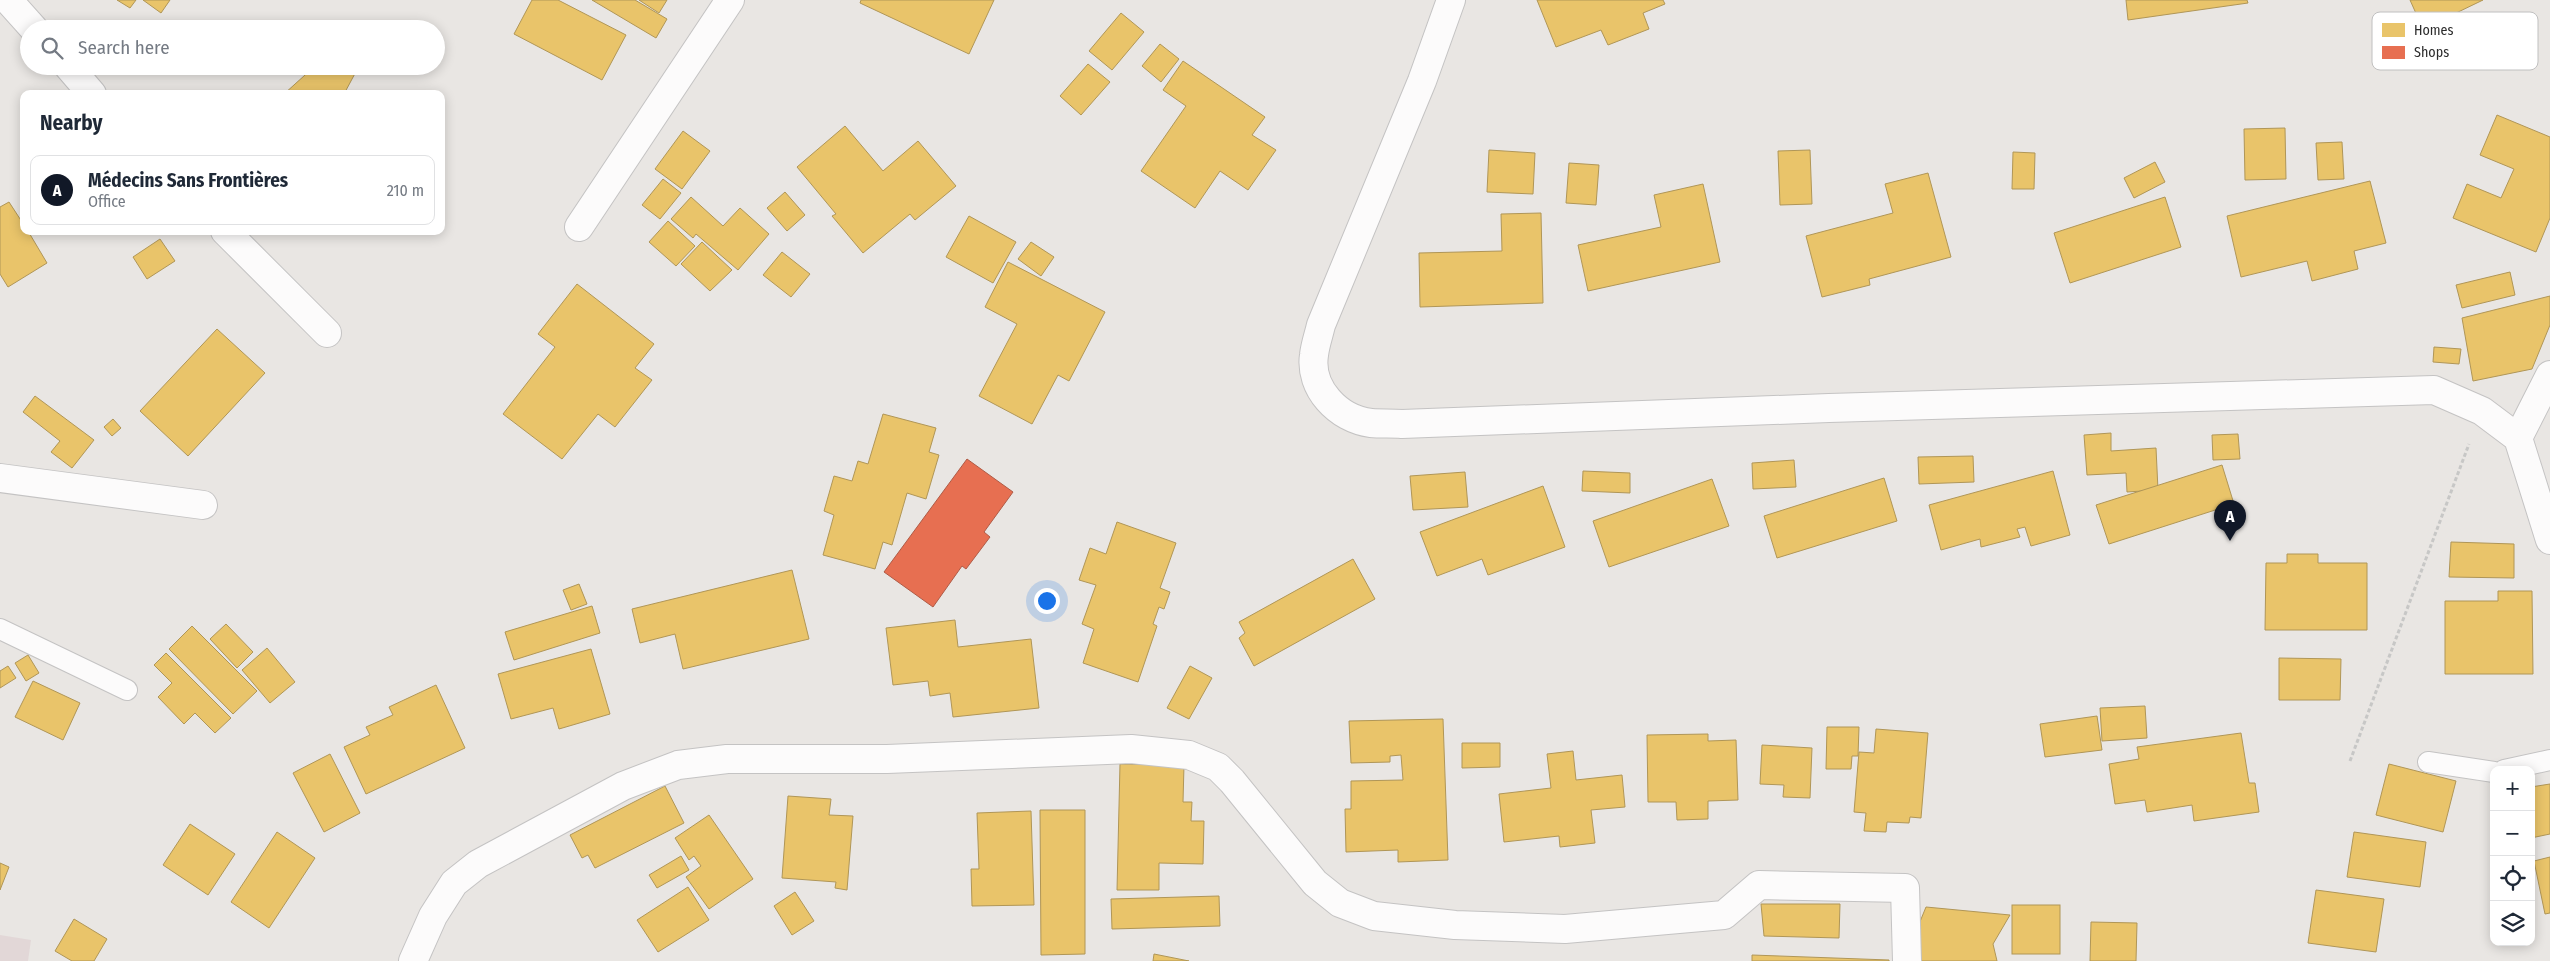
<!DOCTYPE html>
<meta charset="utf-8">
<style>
body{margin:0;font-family:"Fira Sans Condensed",sans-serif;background:#f2f2f3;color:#1f2937}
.controls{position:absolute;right:15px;bottom:15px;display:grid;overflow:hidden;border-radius:10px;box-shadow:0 2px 12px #0003}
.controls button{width:45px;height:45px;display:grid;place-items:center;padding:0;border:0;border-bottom:1px solid #e0e1e3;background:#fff;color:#1f2937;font:25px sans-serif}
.you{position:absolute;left:1046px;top:600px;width:18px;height:18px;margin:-12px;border:4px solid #fff;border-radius:50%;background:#1a73e8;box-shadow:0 0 0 8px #1a73e833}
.badge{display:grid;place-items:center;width:32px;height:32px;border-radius:50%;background:#111827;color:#fff;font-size:16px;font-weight:700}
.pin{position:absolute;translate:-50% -41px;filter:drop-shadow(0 1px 2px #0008)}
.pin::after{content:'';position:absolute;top:26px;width:18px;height:15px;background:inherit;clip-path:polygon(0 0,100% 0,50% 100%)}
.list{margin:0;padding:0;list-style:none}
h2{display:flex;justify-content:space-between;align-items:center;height:65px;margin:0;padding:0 20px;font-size:21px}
h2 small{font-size:16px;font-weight:400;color:#747a83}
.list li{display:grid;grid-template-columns:32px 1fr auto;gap:15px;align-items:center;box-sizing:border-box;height:70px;margin:0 10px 10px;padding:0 10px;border:1px solid #e0e1e3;border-radius:10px}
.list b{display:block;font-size:19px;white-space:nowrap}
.list p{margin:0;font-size:16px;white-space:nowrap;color:#747a83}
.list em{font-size:16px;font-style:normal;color:#747a83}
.icon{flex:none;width:28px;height:28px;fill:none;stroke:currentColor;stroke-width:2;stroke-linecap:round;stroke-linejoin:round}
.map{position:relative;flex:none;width:2550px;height:961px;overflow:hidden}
.search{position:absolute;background:#fff;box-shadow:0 2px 12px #0003;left:20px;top:20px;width:425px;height:55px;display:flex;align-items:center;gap:12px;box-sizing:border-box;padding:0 18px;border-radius:28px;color:#747a83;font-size:19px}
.panel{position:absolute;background:#fff;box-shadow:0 2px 12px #0003;left:20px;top:90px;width:425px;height:145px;border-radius:10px}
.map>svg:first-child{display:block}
</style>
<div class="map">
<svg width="2550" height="961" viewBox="0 0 2550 961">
<rect width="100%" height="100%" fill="#e9e6e3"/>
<polygon fill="#e2d7d7" points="0,935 31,940 28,961 0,961"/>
<g fill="#e9c46a" stroke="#b09657">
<polygon points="117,0 136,0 130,8"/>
<polygon points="143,0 170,0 161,13"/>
<polygon points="532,0 558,0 626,35 602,80 514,34"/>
<polygon points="592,0 635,0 667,19 656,38"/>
<polygon points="639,0 667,0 659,13"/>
<polygon points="861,0 994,0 969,54 860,3"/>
<polygon points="1537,0 1663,0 1665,4 1643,13 1649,29 1608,45 1601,30 1556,47"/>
<polygon points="2126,0 2247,0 2248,3 2128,20"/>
<polygon points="2410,0 2483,0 2423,29"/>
<polygon points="1121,13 1144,32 1112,70 1089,51"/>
<polygon points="1160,44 1179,59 1161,82 1142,66"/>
<polygon points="1183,61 1265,117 1252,135 1276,150 1248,190 1220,171 1195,208 1141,171 1186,106 1163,90"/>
<polygon points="1088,64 1110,82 1081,115 1060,96"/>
<polygon points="315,66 359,66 344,94 284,94"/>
<polygon points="2497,115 2550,137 2550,218 2536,252 2453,218 2467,184 2501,198 2514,169 2480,155"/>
<polygon points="845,126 883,171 918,141 956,186 915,220 910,214 863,253 832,216 836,214 797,167"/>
<polygon points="2285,128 2286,179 2245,180 2244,129"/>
<polygon points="683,131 710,151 682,189 655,169"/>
<polygon points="2342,142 2344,179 2318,180 2316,143"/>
<polygon points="1489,150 1535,153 1533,194 1487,192"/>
<polygon points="1810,150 1812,204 1780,205 1778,151"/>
<polygon points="2013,152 2035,153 2034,189 2012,189"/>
<polygon points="2155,162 2165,182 2134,198 2124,178"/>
<polygon points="1569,163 1599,165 1596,205 1566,203"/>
<polygon points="1928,173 1951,257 1869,279 1870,285 1822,297 1806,236 1893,213 1885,184"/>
<polygon points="663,179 681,193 660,219 642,205"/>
<polygon points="2370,181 2386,243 2354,251 2358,269 2312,281 2307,261 2241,277 2227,216"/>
<polygon points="1703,184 1720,262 1588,291 1578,245 1661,227 1654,195"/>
<polygon points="785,192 805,215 787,231 767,208"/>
<polygon points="691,197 723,226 740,208 769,234 738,270 696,234 693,238 671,219"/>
<polygon points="2165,197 2181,247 2070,283 2054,233"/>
<polygon points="9,202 24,225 24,231 28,231 47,263 8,287 0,274 0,207"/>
<polygon points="1541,213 1543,303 1420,307 1419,253 1502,251 1501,214"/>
<polygon points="969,216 1016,242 993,283 946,257"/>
<polygon points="668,221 695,246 676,266 649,242"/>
<polygon points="160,239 175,261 147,279 133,257"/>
<polygon points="702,242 732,270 710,291 681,264"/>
<polygon points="1031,242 1054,257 1041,276 1018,259"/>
<polygon points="782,252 810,274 791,297 763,275"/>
<polygon points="1008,262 1105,312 1069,381 1058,375 1032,424 979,396 1017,324 985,307"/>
<polygon points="2510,272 2515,295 2462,308 2456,285"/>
<polygon points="577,284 654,344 635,368 652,380 615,427 598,414 562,459 503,414 555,347 538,334"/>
<polygon points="2550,296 2550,325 2532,369 2473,381 2462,318"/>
<polygon points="217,329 265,373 188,456 140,411"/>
<polygon points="2434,347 2461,349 2459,364 2433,362"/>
<polygon points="35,396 94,440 72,468 51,452 60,441 23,412"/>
<polygon points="883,414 936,428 929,452 939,455 926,499 907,493 892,545 883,542 875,569 823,555 834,515 824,511 834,476 852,481 858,461 868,464"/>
<polygon points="113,419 121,428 112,436 104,427"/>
<polygon points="2111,433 2111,451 2156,448 2158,490 2127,492 2126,473 2087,475 2084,435"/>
<polygon points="2238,434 2240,459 2213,460 2212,435"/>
<polygon points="1973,456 1974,482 1919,484 1918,457"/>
<polygon points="1794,460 1796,487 1753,489 1752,463"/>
<polygon points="2222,465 2234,504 2109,544 2096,505"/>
<polygon points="1583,471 1630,473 1630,493 1582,491"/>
<polygon points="2053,471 2070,535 2031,546 2025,527 2017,529 2020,537 1981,547 1980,539 1941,550 1929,505"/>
<polygon points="1465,472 1468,507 1413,510 1410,476"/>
<polygon points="1884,478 1897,521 1777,558 1764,516"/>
<polygon points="1712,479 1729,526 1609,567 1593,521"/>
<polygon points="1543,486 1565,547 1488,575 1482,559 1437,576 1420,532"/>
<polygon points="1117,522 1176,543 1160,588 1170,592 1164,609 1159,607 1153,624 1157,626 1138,682 1083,663 1094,629 1082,624 1096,585 1079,580 1090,548 1106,554"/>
<polygon points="2451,542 2514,544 2514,578 2449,577"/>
<polygon points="2287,554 2318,554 2318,563 2367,563 2367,630 2265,630 2266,563 2287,563"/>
<polygon points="1353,559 1375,599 1254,666 1239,638 1245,633 1239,622"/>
<polygon points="792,570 809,639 683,669 675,634 640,643 632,609"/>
<polygon points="579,584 587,604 571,610 563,590"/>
<polygon points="2498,591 2532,591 2533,674 2445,674 2445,601 2498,601"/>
<polygon points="592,606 600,633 514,660 505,632"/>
<polygon points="955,620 958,647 1031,639 1039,708 953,717 950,693 930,696 928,681 893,685 886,628"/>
<polygon points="226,624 253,652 237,668 210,639"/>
<polygon points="192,626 257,691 233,714 169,649"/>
<polygon points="267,648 295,682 270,703 242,670"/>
<polygon points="591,649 610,714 559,729 553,708 511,719 498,674"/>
<polygon points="166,653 231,718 215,733 195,713 184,724 158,697 172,683 154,665"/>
<polygon points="28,655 39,673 26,681 15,663"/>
<polygon points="2279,658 2341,659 2340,700 2279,700"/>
<polygon points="8,666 16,678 0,688 0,671"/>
<polygon points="1190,666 1212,678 1189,719 1167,708"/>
<polygon points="33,681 80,703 63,740 15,717"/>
<polygon points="436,685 465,748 366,794 344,747 370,735 366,727 393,715 389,707"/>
<polygon points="2145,706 2147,738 2102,741 2100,708"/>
<polygon points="2097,716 2102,750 2045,757 2040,724"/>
<polygon points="1443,719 1448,860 1398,862 1398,850 1346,852 1345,809 1351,809 1351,781 1403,780 1401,755 1390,756 1390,762 1351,763 1349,721"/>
<polygon points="1827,727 1859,727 1858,756 1852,756 1851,769 1826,769"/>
<polygon points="1876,729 1928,733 1921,818 1910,817 1909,823 1887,822 1886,832 1864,831 1866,813 1854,812 1859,752 1874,753"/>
<polygon points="2241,733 2249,783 2255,783 2259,812 2194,821 2192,805 2147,812 2145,800 2115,804 2109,764 2139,759 2137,747"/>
<polygon points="1708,734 1708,741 1736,740 1738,800 1708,801 1708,819 1677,820 1676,802 1648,802 1647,735"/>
<polygon points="1462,743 1500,743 1500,767 1462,768"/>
<polygon points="1762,745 1812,748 1810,798 1783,797 1784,785 1760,784"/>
<polygon points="1573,751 1576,780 1622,775 1625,807 1591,810 1595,843 1560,847 1559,836 1504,842 1499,794 1551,788 1547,754"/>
<polygon points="330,754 360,813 324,832 293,773"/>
<polygon points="1120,764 1184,765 1183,802 1192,802 1191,821 1204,821 1203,864 1159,863 1159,890 1117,890"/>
<polygon points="2389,764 2456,781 2443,832 2376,815"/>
<polygon points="2550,784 2550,834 2531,838 2531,787"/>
<polygon points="665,786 684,823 595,868 588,855 582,858 570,835"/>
<polygon points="788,796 831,799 829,815 853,816 847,890 835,888 836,882 782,878"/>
<polygon points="1040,810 1085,810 1085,954 1041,955"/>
<polygon points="1031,811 1034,905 972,906 971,869 979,869 977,813"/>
<polygon points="709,815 753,879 709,909 686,877 701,866 694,856 689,860 675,838"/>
<polygon points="190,824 235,854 208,895 163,865"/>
<polygon points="277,832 315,858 269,928 231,902"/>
<polygon points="2354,832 2426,842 2420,887 2347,877"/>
<polygon points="681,856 689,870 657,888 649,875"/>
<polygon points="2550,857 2550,913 2545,914 2534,861"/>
<polygon points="0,863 9,867 0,890"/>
<polygon points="688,887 709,920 658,952 637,920"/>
<polygon points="2316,890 2384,899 2376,952 2308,943"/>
<polygon points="795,892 814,921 792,935 774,906"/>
<polygon points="1219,896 1220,926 1112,929 1111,899"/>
<polygon points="1761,904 1840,904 1839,938 1764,936"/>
<rect x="2012" y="905" width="48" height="49"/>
<polygon points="1926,907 2010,915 1993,944 1997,961 1914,961 1910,946"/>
<polygon points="74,919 107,939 94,961 72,961 55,951"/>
<polygon points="2091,922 2137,923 2136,961 2090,961"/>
<polygon points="1154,954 1189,961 1153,961"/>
<polygon points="1752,955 1889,960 1889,961 1752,961"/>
</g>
<polygon fill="#e76f51" stroke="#af5b46" points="967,459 1013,492 984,532 990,537 966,569 962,566 933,607 884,572"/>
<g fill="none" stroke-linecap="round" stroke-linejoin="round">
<g stroke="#c4c3c3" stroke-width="22">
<g id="service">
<polyline points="0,629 127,690"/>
<polyline points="2428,762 2494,772"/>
<polyline points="2504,770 2550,760"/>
</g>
</g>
<g stroke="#c4c3c3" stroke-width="30">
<g id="minor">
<polyline points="8,0 34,29"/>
<path d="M1451 0 1422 81 1321 325C1319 334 1315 345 1314 355 1309 388 1338 419 1371 423 1381 424 1392 423 1402 424L1829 408 2434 390 2482 411 2518 438 2550 540"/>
<polyline points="68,66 92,94"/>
<polyline points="579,227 730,0"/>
<polyline points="225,231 327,333"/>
<polyline points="2518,438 2550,375"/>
<polyline points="0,478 203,505"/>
<polyline points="413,961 433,916 454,883 478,864 623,786 678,765 727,759 887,759 1131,749 1189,755 1218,767 1232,781 1315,883 1340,903 1374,916 1455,925 1565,929 1724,915 1759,885 1905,888 1907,961"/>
</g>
</g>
<polyline stroke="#c7c7c6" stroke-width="3" stroke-dasharray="4 2.5" stroke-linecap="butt" points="2350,761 2469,444"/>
<use href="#service" stroke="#fcfbfb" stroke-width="20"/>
<use href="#minor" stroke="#fcfbfb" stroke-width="28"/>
</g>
<rect x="2372" y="12" width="166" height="58" rx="8" fill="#fff" stroke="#c0c0c0" stroke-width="1"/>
<rect x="2382" y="23" width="23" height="14" fill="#e9c46a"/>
<rect x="2382" y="46" width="23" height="13" fill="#e76f51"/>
<g font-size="14" fill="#2c2c2c">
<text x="2414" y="35">Homes</text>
<text x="2414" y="57">Shops</text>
</g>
</svg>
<div class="controls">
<button>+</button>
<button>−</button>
<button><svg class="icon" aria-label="locate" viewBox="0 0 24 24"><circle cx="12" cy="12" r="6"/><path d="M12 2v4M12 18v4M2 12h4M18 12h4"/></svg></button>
<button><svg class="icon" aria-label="layers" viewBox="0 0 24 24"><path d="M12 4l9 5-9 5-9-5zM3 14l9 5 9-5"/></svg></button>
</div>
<div class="you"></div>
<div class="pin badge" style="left:2230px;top:541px">A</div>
<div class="search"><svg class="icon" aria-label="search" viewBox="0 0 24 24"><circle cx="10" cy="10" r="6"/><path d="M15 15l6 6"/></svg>Search here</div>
<section class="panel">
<h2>Nearby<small></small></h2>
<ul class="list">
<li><span class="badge">A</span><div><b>Médecins Sans Frontières</b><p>Office</p></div><em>210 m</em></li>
</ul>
</section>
</div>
